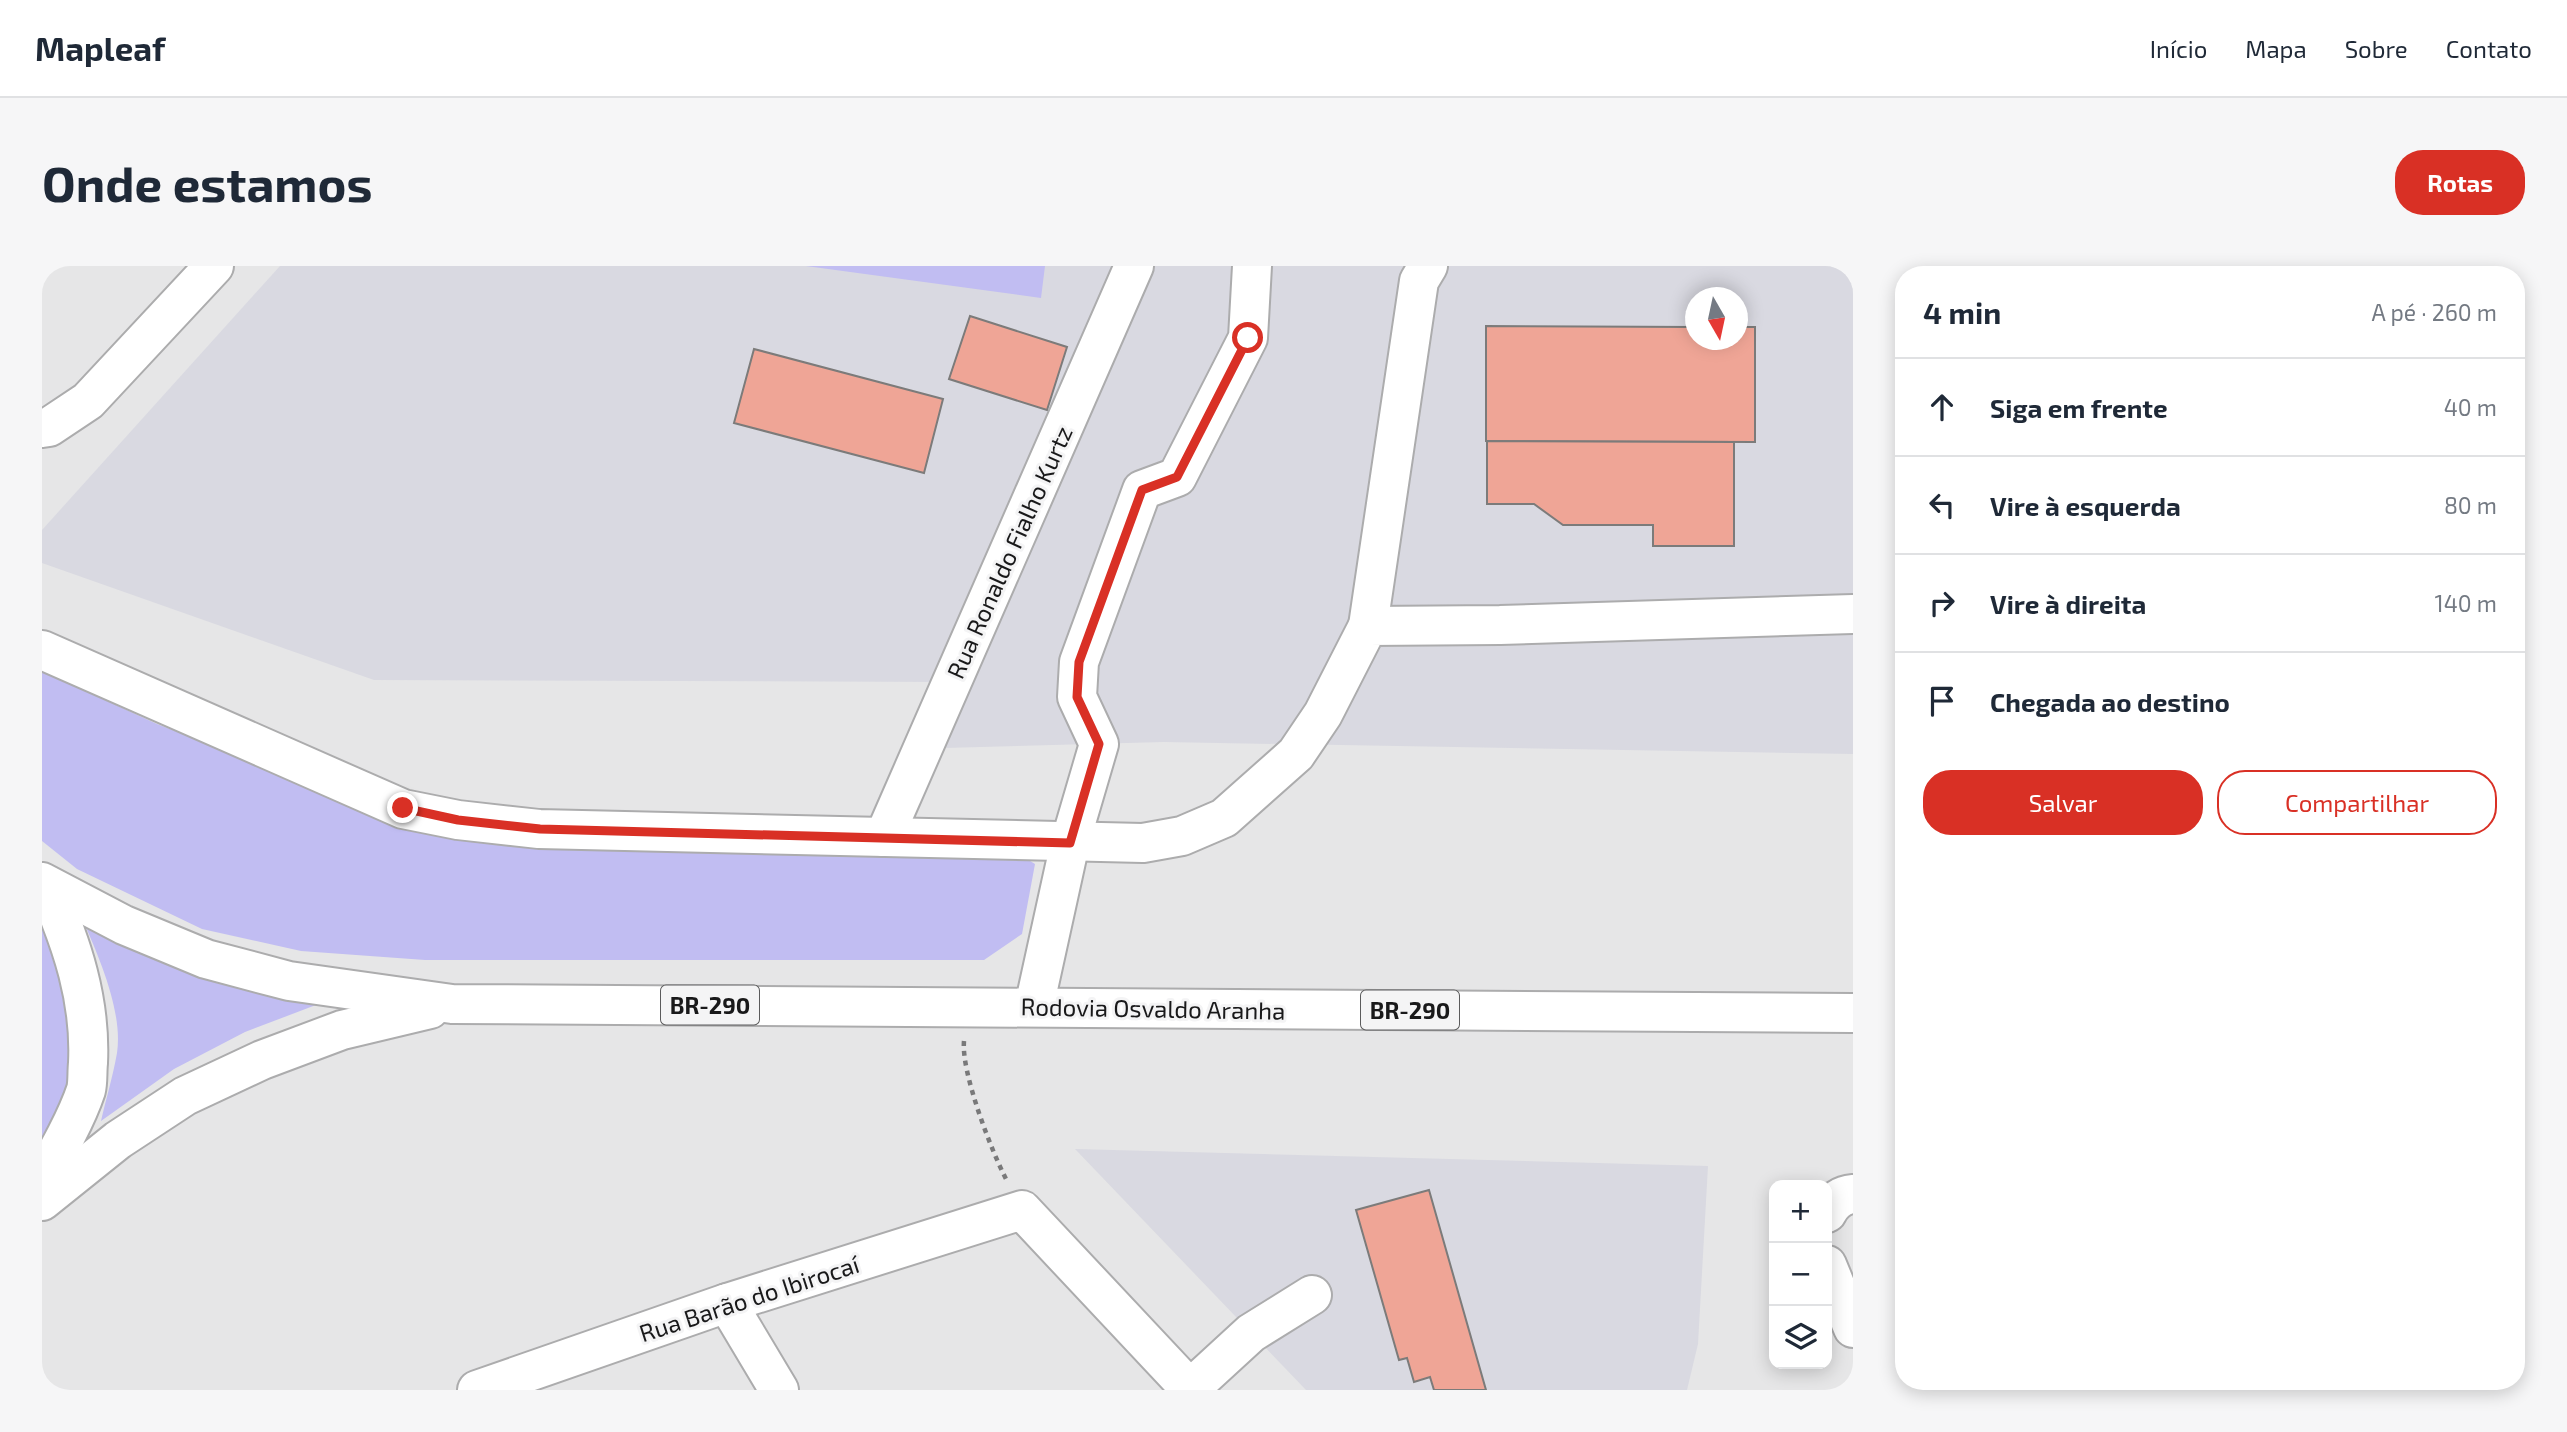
<!DOCTYPE html>
<html lang="pt">
<meta charset="utf-8">
<style>
body{margin:0;font-family:"Exo 2",sans-serif;background:#f6f6f7;color:#1f2937}
.controls{position:absolute;right:21px;bottom:21px;display:grid;overflow:hidden;border-radius:14px;box-shadow:0 4px 18px #0003}
.controls button{width:63px;height:63px;display:grid;place-items:center;padding:0;border:0;border-bottom:2px solid #e0e1e3;background:#fff;color:#1f2937;font:35px sans-serif}
.compass{position:absolute;left:1643px;top:21px;width:63px;height:63px;border-radius:50%;background:#fff;box-shadow:0 4px 18px #0003;rotate:171deg}
.stop{position:absolute;width:21px;height:21px;margin:-16px;border:5px solid #d93025;border-radius:50%;background:#fff}
.stop.end{background:#d93025;border-color:#fff;box-shadow:0 2px 7px #0008}
.list{margin:0;padding:0;list-style:none}
h2{display:flex;justify-content:space-between;align-items:center;height:91px;margin:0;padding:0 28px;font-size:30px}
h2 small{font-size:23px;font-weight:400;color:#747a83}
.list li{display:grid;grid-template-columns:46px 1fr auto;gap:21px;align-items:center;box-sizing:border-box;height:98px;padding:0 28px;border-top:2px solid #e0e1e3}
.list b{display:block;font-size:26px;white-space:nowrap}
.list em{font-size:23px;font-style:normal;color:#747a83}
.actions{display:flex;gap:14px;padding:21px 28px}
.actions a{flex:1;padding:16px 0;border:2px solid #d93025;border-radius:28px;text-align:center;font-size:24px;color:#d93025}
.actions .main{background:#d93025;color:#fff}
.icon{flex:none;width:38px;height:38px;fill:none;stroke:currentColor;stroke-width:2;stroke-linecap:round;stroke-linejoin:round}
.map{position:relative;flex:none;width:1811px;height:1124px;overflow:hidden;border-radius:28px}
header{display:flex;align-items:center;gap:42px;box-sizing:border-box;height:98px;padding:0 35px;background:#fff;border-bottom:2px solid #e0e1e3}
header strong{font-size:33px}
nav{display:flex;gap:38px;margin-inline-start:auto;font-size:24px}
.intro{display:flex;align-items:center;justify-content:space-between;box-sizing:border-box;height:168px;padding:0 42px}
h1{margin:0;font-size:49px}
.button{padding:18px 32px;border-radius:28px;background:#d93025;color:#fff;font-size:24px;font-weight:700}
main{display:flex;gap:42px;padding:0 42px}
aside{flex:1;background:#fff;border-radius:28px;box-shadow:0 4px 18px #0003}
.map>svg:first-child{display:block}
</style>
<header>
<strong>Mapleaf</strong>
<nav><a>Início</a><a>Mapa</a><a>Sobre</a><a>Contato</a></nav>
</header>
<div class="intro"><h1>Onde estamos</h1><a class="button">Rotas</a></div>
<main>
<div class="map">
<svg width="1811" height="1124" viewBox="0 0 1811 1124">
<rect width="100%" height="100%" fill="#e6e6e7"/>
<g fill="#d9d9e1" fill-rule="evenodd">
<polygon points="238,0 1076,0 902,416 332,414 0,297 0,264"/>
<path d="M1110 0H1811V488L1122 476 902 482ZM1654 32H1696V74H1654Z"/>
<polygon points="1033,883 1666,900 1656,1078 1645,1124 1264,1124"/>
</g>
<g fill="#c1bdf2">
<polygon points="764,0 1003,0 999,32"/>
<polygon points="0,405 115,458 352,549 975,587 993,598 980,668 942,694 383,694 259,685 160,663 35,603 0,575"/>
<path d="M42 657 287 734 203 766 132 803 59 855C64 833 71 810 75 787 81 747 58 693 42 657Z"/>
<polygon points="0,658 11,681 29,751 26,823 0,896"/>
</g>
<g fill="#efa596" stroke="#7c7b7a" stroke-width="2">
<polygon points="928,50 1025,81 1005,144 907,113"/>
<polygon points="1444,60 1654,61 1654,74 1696,74 1696,61 1713,61 1713,176 1444,175"/>
<polygon points="712,83 901,133 882,207 692,157"/>
<polygon points="1445,175 1692,176 1692,280 1611,280 1611,259 1521,259 1492,238 1445,238"/>
<polygon points="1387,924 1444,1124 1392,1124 1388,1111 1372,1116 1365,1092 1357,1094 1314,944"/>
</g>
<g fill="none" stroke-linecap="round" stroke-linejoin="round">
<g stroke="#acacad" stroke-width="42">
<g id="minor">
<polyline points="0,162 7,161 46,135 172,0"/>
<polyline points="1326,360 1377,15 1386,0"/>
<polyline points="0,384 361,543 416,554 497,563 1101,577 1140,570 1182,552 1254,488 1281,448 1326,360 1458,359 1811,348"/>
<polyline points="842,571 1092,0"/>
<polyline points="992,741 1028,577 1057,478 1035,431 1037,396 1100,224 1135,211 1206,72 1210,0"/>
<path d="M1785 947C1790 937 1798 929 1811 928"/>
<polyline points="1785,999 1811,1062"/>
<polyline points="685,1037 737,1124"/>
<polyline points="1148,1123 1209,1067 1270,1029"/>
<polyline points="435,1124 685,1037 980,944 1149,1124"/>
</g>
</g>
<g stroke="#acacad" stroke-width="42">
<g id="highway">
<polyline points="0,616 82,659 164,693 247,715 410,738 1811,747"/>
<path d="M0 911C15 888 35 851 44 824 46 816 45 806 46 797 49 734 30 678 5 621"/>
<polyline points="0,935 76,874 143,830 220,794 300,764 388,743"/>
</g>
</g>
<path stroke="#79797a" stroke-width="4.5" stroke-dasharray="5 5" stroke-linecap="butt" d="M922 775C919 806 949 884 964 913"/>
<use href="#minor" stroke="#fff" stroke-width="38"/>
<use href="#highway" stroke="#fff" stroke-width="38"/>
</g>
<g fill="none" stroke-linecap="round" stroke-linejoin="round">
<polyline stroke="#d93025" stroke-width="9" points="361,542 416,554 498,563 1028,577 1057,478 1035,431 1037,396 1100,224 1135,211 1206,72"/>
</g>
<g text-anchor="middle" dominant-baseline="central" stroke-width="6" stroke-linejoin="round" paint-order="stroke">
<g fill="#f4f4f5" stroke="#5b5b5c" stroke-width="2">
<rect x="619" y="719.5" width="98" height="39" rx="5"/>
<rect x="1319" y="724.5" width="98" height="39" rx="5"/>
</g>
<g font-size="23" font-weight="bold" fill="#19191a">
<text x="668" y="739">BR-290</text>
<text x="1368" y="744">BR-290</text>
</g>
<g font-size="24" fill="#19191a" stroke="#f4f4f5">
<text transform="translate(967 286) rotate(-66)">Rua Ronaldo Fialho Kurtz</text>
<text transform="translate(1111 742) rotate(1)">Rodovia Osvaldo Aranha</text>
<text transform="translate(707 1032) rotate(-18)">Rua Barão do Ibirocaí</text>
</g>
</g>
</svg>
<div class="controls">
<button>+</button>
<button>−</button>
<button><svg class="icon" aria-label="layers" viewBox="0 0 24 24"><path d="M12 4l9 5-9 5-9-5zM3 14l9 5 9-5"/></svg></button>
</div>
<svg class="compass" viewBox="-18 -18 36 36"><path d="M0-13l5 13h-10z" fill="#e53935"/><path d="M0 13l5-13h-10z" fill="#747a83"/></svg>
<div class="stop" style="left:1206px;top:72px"></div>
<div class="stop end" style="left:361px;top:542px"></div>
</div>
<aside>
<h2>4 min<small>A pé · 260 m</small></h2>
<ul class="list">
<li><svg class="icon" aria-label="ahead" viewBox="0 0 24 24"><path d="M12 20V5M6 11l6-6 6 6"/></svg><div><b>Siga em frente</b></div><em>40 m</em></li>
<li><svg class="icon" aria-label="left" viewBox="0 0 24 24"><path d="M17 20v-9H6M10 6l-5 5 5 5"/></svg><div><b>Vire à esquerda</b></div><em>80 m</em></li>
<li><svg class="icon" aria-label="right" viewBox="0 0 24 24"><path d="M7 20v-9h11M14 6l5 5-5 5"/></svg><div><b>Vire à direita</b></div><em>140 m</em></li>
<li><svg class="icon" aria-label="arrive" viewBox="0 0 24 24"><path d="M6 21V4h12l-3 4 3 4H6"/></svg><div><b>Chegada ao destino</b></div></li>
</ul>
<div class="actions"><a class="main">Salvar</a><a>Compartilhar</a></div>
</aside>
</main>
